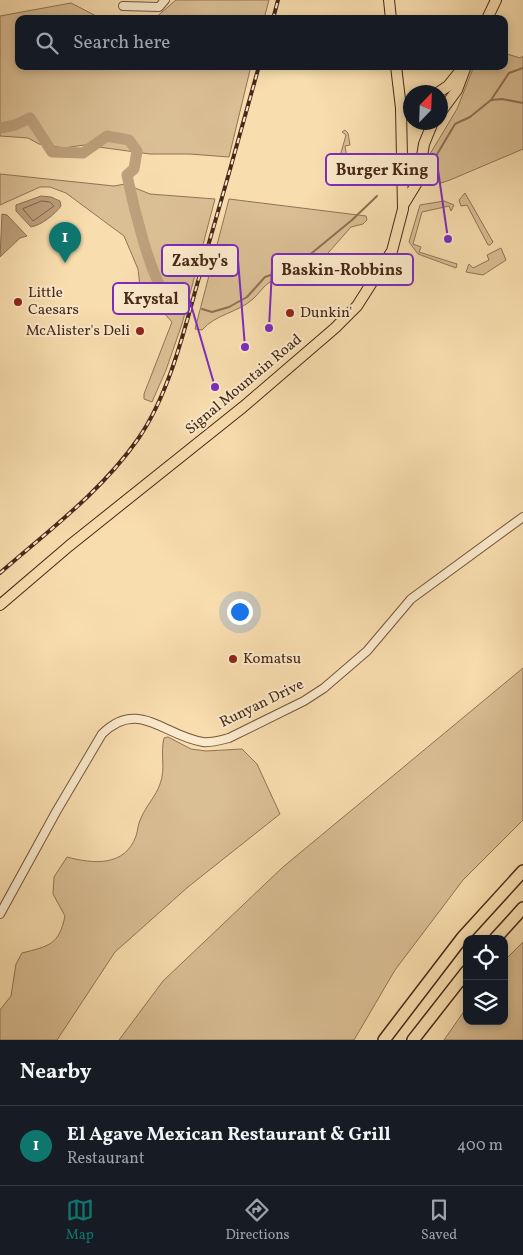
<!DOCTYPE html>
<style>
body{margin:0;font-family:Vollkorn,serif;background:#20242c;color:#f1f3f6}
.controls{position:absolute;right:15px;bottom:15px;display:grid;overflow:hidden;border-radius:10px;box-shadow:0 2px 8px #0003}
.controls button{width:45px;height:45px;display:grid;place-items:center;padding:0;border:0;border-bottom:1px solid #363941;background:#171b24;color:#f1f3f6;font:25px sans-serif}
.compass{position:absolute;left:403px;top:85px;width:45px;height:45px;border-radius:50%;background:#171b24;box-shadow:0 2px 8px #0003;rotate:23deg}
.you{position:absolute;left:239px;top:611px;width:18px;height:18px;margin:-12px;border:4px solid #fff;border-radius:50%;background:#1a73e8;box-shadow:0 0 0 8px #1a73e833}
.badge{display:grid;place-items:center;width:32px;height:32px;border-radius:50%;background:#0f766e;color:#fff;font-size:16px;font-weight:700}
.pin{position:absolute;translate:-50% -41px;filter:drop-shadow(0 1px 2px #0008)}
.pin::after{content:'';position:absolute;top:26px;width:18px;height:15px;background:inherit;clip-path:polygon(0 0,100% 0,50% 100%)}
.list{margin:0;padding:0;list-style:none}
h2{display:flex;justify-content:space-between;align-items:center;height:65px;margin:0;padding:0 20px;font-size:21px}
h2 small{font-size:16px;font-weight:400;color:#9ea1a6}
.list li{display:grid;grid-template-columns:32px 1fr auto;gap:15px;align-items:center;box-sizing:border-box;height:80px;padding:0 20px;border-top:1px solid #363941}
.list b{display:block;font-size:19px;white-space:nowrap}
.list p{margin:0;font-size:16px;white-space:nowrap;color:#9ea1a6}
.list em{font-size:16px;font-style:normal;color:#9ea1a6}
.icon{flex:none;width:28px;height:28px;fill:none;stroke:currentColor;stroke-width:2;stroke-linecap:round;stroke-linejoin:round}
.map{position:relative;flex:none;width:523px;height:1040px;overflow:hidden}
.search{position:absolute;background:#171b24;box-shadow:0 2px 8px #0003;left:15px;right:15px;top:15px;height:55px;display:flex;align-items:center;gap:12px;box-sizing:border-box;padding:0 18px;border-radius:10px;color:#9ea1a6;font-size:19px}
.sheet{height:145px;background:#171b24}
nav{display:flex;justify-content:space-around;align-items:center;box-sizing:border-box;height:70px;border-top:1px solid #363941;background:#171b24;font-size:14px;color:#9ea1a6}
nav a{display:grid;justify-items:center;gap:2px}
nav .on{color:#0f766e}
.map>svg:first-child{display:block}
</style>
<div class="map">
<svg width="523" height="1040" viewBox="0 0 523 1040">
<rect width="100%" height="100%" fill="#f8ddae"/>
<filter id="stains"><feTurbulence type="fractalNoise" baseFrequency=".004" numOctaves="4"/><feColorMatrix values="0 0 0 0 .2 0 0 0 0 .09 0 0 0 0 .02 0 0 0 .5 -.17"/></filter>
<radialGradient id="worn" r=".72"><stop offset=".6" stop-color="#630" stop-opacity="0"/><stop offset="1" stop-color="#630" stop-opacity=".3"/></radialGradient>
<g fill="#dabe94" stroke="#917356">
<polygon points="176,0 269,0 264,19 154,19"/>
<polygon points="71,3 102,19 19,19 19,66 251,66 229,157 190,154 150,154 84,145 64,148 39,144 28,138 0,136 0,16"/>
<polygon points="504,53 520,58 523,56 523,149 450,180 441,183 428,174 430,154 457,109 474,66 504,66"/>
<polygon points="345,130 348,133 350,145 345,146 349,169 353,171 352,173 332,172 331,169 337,167 346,135 342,132"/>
<polygon points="0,174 114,186 125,184 150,194 215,199 182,324 166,370 152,402 144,399 144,394 172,322 140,286 138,269 124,236 66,193 50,187 40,187 0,205"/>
<polygon points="465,193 493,242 490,245 488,245 467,205 461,206 459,200"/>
<path d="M229 199 366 216 367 220 363 224 351 227 321 261 304 270 293 281C285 281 278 279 270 282 263 286 259 294 253 299 237 313 216 314 202 330L195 329Z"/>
<polygon points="444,201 454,205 451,211 449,206 422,212 413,244 421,247 419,252 457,264 456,268 418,254 409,242 420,205"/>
<polygon points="501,248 506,260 483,275 466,272 469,264 473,268 489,260 487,255"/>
<polygon points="523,668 523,820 463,880 395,970 354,1040 119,1040 163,981 283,867"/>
<path d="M168 737 191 749 206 751 242 749 257 764 280 814 188 887 115 952 57 1040H0V1010L11 996 16 964 22 953C49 946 59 945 65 916L53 894 54 877 67 857C93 864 125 867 136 836 138 830 138 823 141 818 146 806 156 796 160 784 166 769 160 753 164 738Z"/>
<polygon points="523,942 523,1040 444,1040 467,1007 467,1021 504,1021 504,961"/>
</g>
<g fill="#bc9f7b" stroke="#8e6f53">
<path d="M41 196 51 197 60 201 61 206C55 214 42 225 31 227L16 211V205Z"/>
<polygon points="2,214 7,215 27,236 20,238 0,257"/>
</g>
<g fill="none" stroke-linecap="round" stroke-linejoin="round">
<polygon stroke="#82644a" stroke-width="1" points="42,201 50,202 54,206 33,221 23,209"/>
<g stroke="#8e6f53" stroke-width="2">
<polyline points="491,100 502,99 523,103"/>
<polyline points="436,156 455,124 470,117 491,100 509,73 523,68"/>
<polyline points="202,309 212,312 229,307 247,297 265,277 296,266 352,220 377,196"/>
</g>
<path stroke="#bc9f7b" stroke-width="11" d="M0 128 15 125 30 118 52 152 83 153 107 136 129 140 137 151 134 169 127 175C132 200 151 282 168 297 171 300 176 300 179 301"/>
<g stroke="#74553e" stroke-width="10">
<g id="minor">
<polyline points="123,6 159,7 165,0"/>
<path d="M0 914 56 812 102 734C138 698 164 736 203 742 211 743 221 740 229 738L304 701 324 688 367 651 411 599 523 517"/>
</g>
</g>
<g stroke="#482818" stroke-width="12">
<g id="major">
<polyline points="389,0 391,19"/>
<polyline points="487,19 496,0"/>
<polyline points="439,92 448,86 461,70"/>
<polyline points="401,108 410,105"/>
<polyline points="440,113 457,90 466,66"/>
<polyline points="404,204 418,181 424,144 433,122"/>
<polyline points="0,605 69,546 243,407 335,328 357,306 392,251 403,209 401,108 396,66"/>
</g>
</g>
<g stroke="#482818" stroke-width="14">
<g id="highway">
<polyline points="495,939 523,908"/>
<polyline points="384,1040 462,938 523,871"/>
<polyline points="413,1040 467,971"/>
</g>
</g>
<use href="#minor" stroke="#fae9ca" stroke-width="8"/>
<use href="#major" stroke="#f8ddae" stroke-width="10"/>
<use href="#highway" stroke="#f8ddae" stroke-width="11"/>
<g stroke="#482818" stroke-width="4">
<g id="rail">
<polyline points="273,19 278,0"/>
<path d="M0 573C48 531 101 492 138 439 170 393 185 327 200 274 220 205 240 135 259 66"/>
</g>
</g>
<use href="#rail" stroke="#fae9ca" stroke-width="2" stroke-dasharray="5.5" stroke-linecap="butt"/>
</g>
<g fill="#8f2418" stroke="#fae9ca" stroke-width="2">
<circle cx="18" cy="302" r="5"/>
<circle cx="290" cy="313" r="5"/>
<circle cx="140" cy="331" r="5"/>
<circle cx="233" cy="659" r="5"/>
</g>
<g text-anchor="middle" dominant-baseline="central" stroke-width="4" stroke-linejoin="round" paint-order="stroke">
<g font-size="15" fill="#482818" stroke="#fae9ca" text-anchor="start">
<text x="28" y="293">Little<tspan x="28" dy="17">Caesars</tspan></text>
<text x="300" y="313">Dunkin'</text>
<text x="130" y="331" text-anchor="end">McAlister's Deli</text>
<text x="243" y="659">Komatsu</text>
</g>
<g font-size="15" fill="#482818" stroke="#fae9ca">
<text transform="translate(244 385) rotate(-40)">Signal Mountain Road</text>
<text transform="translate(262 704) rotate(-26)">Runyan Drive</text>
</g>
</g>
<path fill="none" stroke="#7b2cbf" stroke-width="2" d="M448 239L438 170M245 347L238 260M269 328L272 269M215 387L189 298"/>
<g fill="#7b2cbf" stroke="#fae9ca" stroke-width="2">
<circle cx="448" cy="239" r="5"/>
<circle cx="245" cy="347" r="5"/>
<circle cx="269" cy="328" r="5"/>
<circle cx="215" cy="387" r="5"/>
</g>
<g fill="#fae9ca" stroke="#7b2cbf" stroke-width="2">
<rect x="326" y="154" width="112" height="31" rx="5"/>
<rect x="162" y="245" width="76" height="31" rx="5"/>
<rect x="272" y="254" width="141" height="31" rx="5"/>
<rect x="113" y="283" width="76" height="31" rx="5"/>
</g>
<g font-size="16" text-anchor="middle" font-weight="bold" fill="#482818">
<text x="382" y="175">Burger King</text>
<text x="200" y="266">Zaxby's</text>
<text x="342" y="275">Baskin-Robbins</text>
<text x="151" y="304">Krystal</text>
</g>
<rect width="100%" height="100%" filter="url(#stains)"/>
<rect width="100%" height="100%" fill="url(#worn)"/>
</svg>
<div class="controls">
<button><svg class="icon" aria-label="locate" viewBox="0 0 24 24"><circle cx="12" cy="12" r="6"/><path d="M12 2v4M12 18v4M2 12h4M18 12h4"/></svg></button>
<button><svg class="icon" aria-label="layers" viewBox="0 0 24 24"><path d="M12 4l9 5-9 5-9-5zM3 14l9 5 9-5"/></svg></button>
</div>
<svg class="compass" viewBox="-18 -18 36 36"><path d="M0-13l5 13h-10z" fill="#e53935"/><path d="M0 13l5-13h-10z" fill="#9ea1a6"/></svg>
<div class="you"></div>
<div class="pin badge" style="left:65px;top:263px">1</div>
<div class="search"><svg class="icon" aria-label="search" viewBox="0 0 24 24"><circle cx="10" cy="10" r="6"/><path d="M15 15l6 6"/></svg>Search here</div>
</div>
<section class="sheet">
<h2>Nearby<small></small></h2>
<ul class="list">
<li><span class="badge">1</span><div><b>El Agave Mexican Restaurant &amp; Grill</b><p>Restaurant</p></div><em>400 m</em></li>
</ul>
</section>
<nav>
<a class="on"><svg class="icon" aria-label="map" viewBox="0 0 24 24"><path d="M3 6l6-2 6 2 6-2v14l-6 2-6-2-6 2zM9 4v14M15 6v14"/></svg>Map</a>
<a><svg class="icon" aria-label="directions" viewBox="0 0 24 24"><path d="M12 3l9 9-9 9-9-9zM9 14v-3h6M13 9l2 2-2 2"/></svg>Directions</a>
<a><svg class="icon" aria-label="saved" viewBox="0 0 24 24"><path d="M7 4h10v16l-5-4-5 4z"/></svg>Saved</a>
</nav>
